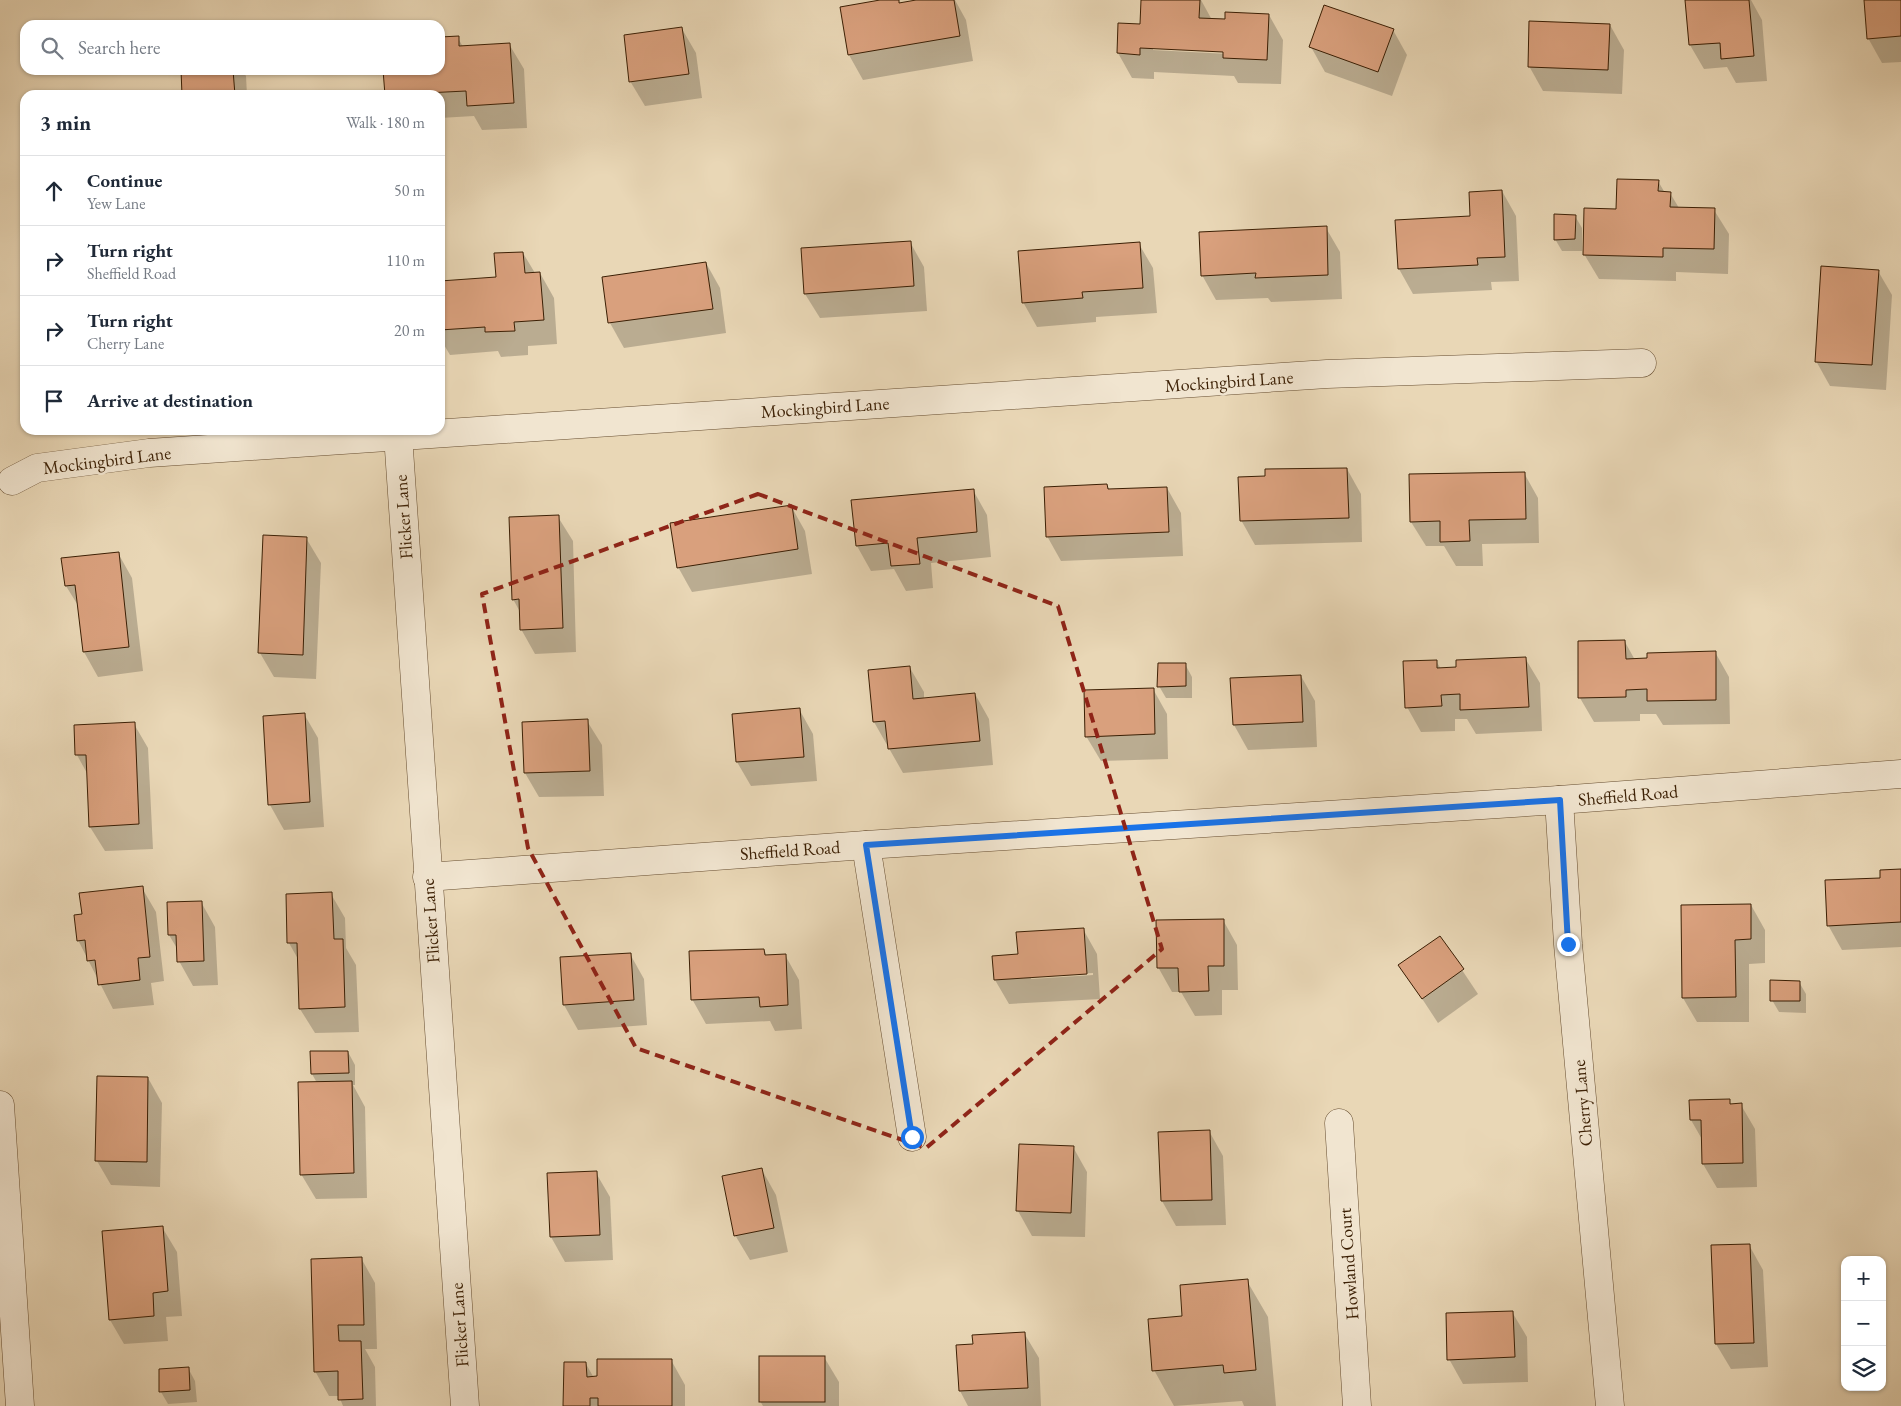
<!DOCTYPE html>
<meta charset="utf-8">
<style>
body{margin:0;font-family:"EB Garamond",serif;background:#f6f6f7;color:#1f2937}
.controls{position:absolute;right:15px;bottom:15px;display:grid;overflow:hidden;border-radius:10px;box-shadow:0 1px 4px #0004}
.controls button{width:45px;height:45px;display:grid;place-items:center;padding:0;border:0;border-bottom:1px solid #e0e1e3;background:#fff;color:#1f2937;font:25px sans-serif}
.stop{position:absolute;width:15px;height:15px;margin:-11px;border:4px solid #1a73e8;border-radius:50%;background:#fff}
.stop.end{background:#1a73e8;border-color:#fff;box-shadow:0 1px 5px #0008}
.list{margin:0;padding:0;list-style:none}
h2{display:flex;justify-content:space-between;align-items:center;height:65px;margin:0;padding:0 20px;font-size:21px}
h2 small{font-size:16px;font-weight:400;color:#747a83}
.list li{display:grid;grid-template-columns:32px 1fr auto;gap:15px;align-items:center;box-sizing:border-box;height:70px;padding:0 20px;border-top:1px solid #e0e1e3}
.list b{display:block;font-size:19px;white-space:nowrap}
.list p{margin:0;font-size:16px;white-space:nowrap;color:#747a83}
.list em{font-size:16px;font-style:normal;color:#747a83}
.icon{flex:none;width:28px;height:28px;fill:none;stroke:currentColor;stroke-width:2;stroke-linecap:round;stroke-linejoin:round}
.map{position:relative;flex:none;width:1901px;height:1406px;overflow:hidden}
.search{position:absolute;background:#fff;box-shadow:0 1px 4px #0004;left:20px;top:20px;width:425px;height:55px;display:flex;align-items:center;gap:12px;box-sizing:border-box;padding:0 18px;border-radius:15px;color:#747a83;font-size:19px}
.panel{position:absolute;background:#fff;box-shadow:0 1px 4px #0004;left:20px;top:90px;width:425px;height:345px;border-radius:15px}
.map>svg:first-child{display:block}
</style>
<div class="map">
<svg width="1901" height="1406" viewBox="0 0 1901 1406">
<rect width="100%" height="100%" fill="#e9d7b6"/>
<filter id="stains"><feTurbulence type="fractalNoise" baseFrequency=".004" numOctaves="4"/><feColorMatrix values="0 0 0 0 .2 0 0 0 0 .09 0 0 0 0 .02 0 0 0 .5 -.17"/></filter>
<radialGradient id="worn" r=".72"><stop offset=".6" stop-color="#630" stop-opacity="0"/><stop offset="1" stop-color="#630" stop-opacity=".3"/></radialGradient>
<g fill="#0003" fill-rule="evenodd">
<polygon points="887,0 898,0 901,4 923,0 955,0 966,20 973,61 863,80 849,55 841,8"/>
<path d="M1142 0H1201L1212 20 1226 21 1269 15 1283 40 1281 84 1238 83 1234 76 1154 72V79L1132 78 1118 53 1141 26ZM1153 47 1229 51V54L1153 50Z"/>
<polygon points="1687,0 1751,0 1762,20 1767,81 1736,83 1727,67 1704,69 1690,45"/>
<polygon points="1865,0 1901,0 1901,62 1882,63 1868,38"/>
<polygon points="1610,25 1624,50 1622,94 1543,91 1529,66"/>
<polygon points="682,29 696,53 702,98 645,106 630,81"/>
<polygon points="1393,30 1407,55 1392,96 1325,72 1311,47"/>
<polygon points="458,38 463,47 509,44 524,69 527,128 482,130 474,116 440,118 440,95 386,95 385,70 440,70 440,39"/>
<polygon points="182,70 242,70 246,76 247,95 183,95"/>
<polygon points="1658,181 1665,193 1670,193 1679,208 1714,210 1729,234 1728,274 1676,272 1676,281 1599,279 1584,254 1617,210"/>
<polygon points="1502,191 1516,216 1519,281 1491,282 1492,290 1413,294 1399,269 1471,218"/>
<polygon points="1575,216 1582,228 1582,251 1562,251 1555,239"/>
<polygon points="1326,228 1340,252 1342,299 1271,302 1268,298 1216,300 1202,275"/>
<polygon points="910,242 924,267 927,311 820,318 805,294"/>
<polygon points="1139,244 1153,268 1157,313 1096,317 1096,322 1037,327 1023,302"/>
<polygon points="523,253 535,273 540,273 554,298 557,344 528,346 528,355 501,357 498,351 450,355 440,338 440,282 497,278"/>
<polygon points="706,263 720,288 726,333 624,348 610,323 604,278"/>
<polygon points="1878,271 1892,295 1886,390 1830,386 1816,361"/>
<polygon points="1347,469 1361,494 1362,542 1255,545 1241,520"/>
<polygon points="1524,473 1538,498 1539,543 1482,544 1483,566 1456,566 1444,546 1426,546 1411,522"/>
<polygon points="1107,485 1110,491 1167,488 1181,513 1183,556 1061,561 1047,536"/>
<polygon points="973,490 987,515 991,557 931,563 933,588 906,591 894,569 871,571 857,546"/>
<polygon points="791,506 805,531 812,574 692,592 678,567"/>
<polygon points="558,517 573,541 576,652 535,654 521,629 520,612 513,599"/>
<polygon points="306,538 321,563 316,679 274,677 260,653"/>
<polygon points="118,553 132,578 143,671 98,677 84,652 79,607 66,586"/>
<polygon points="1625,642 1635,660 1715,652 1729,677 1730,724 1663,725 1656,714 1640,714 1640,721 1594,722 1580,698"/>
<polygon points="1525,658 1540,683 1542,731 1476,734 1467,719 1455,719 1455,731 1421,732 1407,707 1436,661 1441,669"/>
<polygon points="1185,664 1192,677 1192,698 1166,698 1159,686"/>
<polygon points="910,668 924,692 924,699 975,694 989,719 993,765 903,773 874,722"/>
<polygon points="1301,676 1315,701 1317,747 1248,750 1234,725 1231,679"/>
<polygon points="1153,689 1167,714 1168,759 1101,761 1086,736"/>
<polygon points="799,709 813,734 817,781 751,786 737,762"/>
<polygon points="304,714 318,738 324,827 284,830 270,805 264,717"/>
<polygon points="587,721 602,745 604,796 539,797 525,773"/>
<polygon points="134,724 148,748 153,849 105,851 90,827 88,775 77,755"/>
<polygon points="1901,870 1901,947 1842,950 1828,925 1882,879"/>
<polygon points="142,888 156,912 164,981 151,983 154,1005 113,1009 78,940 83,915"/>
<polygon points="331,894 345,918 346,948 356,965 359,1032 315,1033 300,1009 298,959 289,943"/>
<polygon points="201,902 215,927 218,985 193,986 179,961 178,950 169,935 168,904"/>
<polygon points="1751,905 1765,930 1765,963 1749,964 1749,1022 1697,1022 1683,998"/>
<polygon points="1223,920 1237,945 1238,990 1222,990 1222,1015 1195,1016 1181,992 1172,992 1158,967"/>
<path d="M1083 929 1097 954 1100 999 1009 1004 995 980 1019 956ZM1093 973V975L1031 979V976Z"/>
<polygon points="1440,937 1478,994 1438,1023 1400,965"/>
<polygon points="764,950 767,956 785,955 799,980 802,1029 775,1031 770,1021 706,1024 692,999"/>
<polygon points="630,954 644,979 647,1025 578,1030 564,1005"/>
<polygon points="1799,982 1806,994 1806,1013 1779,1012 1772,1000"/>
<polygon points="348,1052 355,1065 355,1085 353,1085 365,1107 367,1198 316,1199 301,1174 317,1083 312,1074"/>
<polygon points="148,1078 162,1103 160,1187 111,1185 97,1161"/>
<polygon points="1729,1101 1732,1105 1741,1105 1755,1129 1757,1187 1717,1188 1703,1164 1703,1141 1691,1120"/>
<polygon points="1209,1131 1223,1156 1226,1225 1176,1226 1162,1201 1160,1133"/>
<polygon points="1020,1145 1073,1147 1087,1172 1085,1237 1032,1236 1018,1211"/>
<polygon points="762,1170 776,1195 788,1252 750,1260 735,1235"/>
<polygon points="596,1173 610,1197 613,1260 565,1262 551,1237 548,1175"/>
<polygon points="162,1227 177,1252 182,1316 166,1317 168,1341 124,1344 110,1320"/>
<polygon points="1749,1245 1763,1270 1768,1367 1731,1369 1716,1344"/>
<polygon points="361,1258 375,1283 377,1349 365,1349 375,1367 376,1406 343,1406 339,1396 329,1396 315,1371"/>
<polygon points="1247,1281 1268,1317 1276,1406 1244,1406 1242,1401 1174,1406 1154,1370 1184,1317"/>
<polygon points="1512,1312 1527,1337 1528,1382 1463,1384 1449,1359"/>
<polygon points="1024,1333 1039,1358 1041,1406 968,1406 960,1391 957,1346 974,1346"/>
<polygon points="824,1357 839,1382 839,1406 763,1406 760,1401"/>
<polygon points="671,1360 685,1385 685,1406 564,1406 586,1364 594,1378"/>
<polygon points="188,1368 195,1381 197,1402 168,1404 161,1392"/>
</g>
<g fill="#d9a07d" stroke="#3b1f04">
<polygon points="880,0 899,0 899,3 916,0 954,0 960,36 848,55 840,7"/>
<polygon points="1141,0 1200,0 1199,18 1225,19 1225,12 1269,14 1267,60 1223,58 1223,52 1140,48 1140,55 1117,53 1118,23 1140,24"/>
<polygon points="1685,0 1749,0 1754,56 1721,59 1720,43 1689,45"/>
<polygon points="1864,0 1901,0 1901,36 1867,39"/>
<polygon points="1324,5 1394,29 1378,72 1309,47"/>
<polygon points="1529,21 1610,24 1608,70 1528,67"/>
<polygon points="682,27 689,74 629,82 624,35"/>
<polygon points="459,36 459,46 510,43 514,103 467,106 466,91 385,95 383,70 440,70 440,37"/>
<polygon points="181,70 233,70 235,95 182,95"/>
<polygon points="1617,179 1659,180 1658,191 1671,192 1670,207 1715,208 1714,249 1663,248 1663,257 1583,255 1584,208 1616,209"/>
<polygon points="1502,190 1505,257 1477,258 1478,265 1398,269 1395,220 1470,216 1469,192"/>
<polygon points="1554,214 1576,215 1575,239 1554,240"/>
<polygon points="1327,226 1328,275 1255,278 1256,273 1201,276 1199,232"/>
<polygon points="911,241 914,286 804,294 801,248"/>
<polygon points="1140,242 1143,288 1082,292 1083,298 1022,303 1018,251"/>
<polygon points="523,252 525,273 540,272 544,320 514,322 515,331 485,332 485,327 440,330 440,281 496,277 494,253"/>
<polygon points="706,262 713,309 608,323 602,277"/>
<polygon points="1821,266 1879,270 1872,365 1815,362"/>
<polygon points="1347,468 1349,518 1240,521 1238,477 1265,476 1265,469"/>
<polygon points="1525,472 1526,519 1469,520 1470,541 1440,542 1440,521 1410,522 1409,474"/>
<polygon points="1107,484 1108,489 1167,487 1169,532 1046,537 1044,487"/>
<polygon points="974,489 977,532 917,538 920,564 891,566 888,543 856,546 851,500"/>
<polygon points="792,505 798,549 677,568 670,523"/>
<polygon points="559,515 563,628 520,630 519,599 512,600 509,517"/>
<polygon points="263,535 307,537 303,655 258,653"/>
<polygon points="119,552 129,647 83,652 75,585 65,586 61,558"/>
<polygon points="1625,640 1626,659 1647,658 1647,653 1716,651 1716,700 1647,701 1647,689 1626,690 1626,697 1578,698 1578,641"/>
<polygon points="1526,657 1529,707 1460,710 1460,694 1441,695 1442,706 1405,708 1403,661 1437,660 1437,668 1456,667 1456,660"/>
<polygon points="1158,663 1186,663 1186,686 1157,687"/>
<polygon points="910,666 913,699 975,693 980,741 888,749 885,721 873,722 868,670"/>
<polygon points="1301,675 1303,722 1233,725 1230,678"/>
<polygon points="1154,688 1155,734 1085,737 1084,690"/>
<polygon points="800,708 804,757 736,762 732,714"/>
<polygon points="305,713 310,802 268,805 263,716"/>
<polygon points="588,719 590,771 524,773 522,722"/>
<polygon points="135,722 139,824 89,827 86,755 75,755 74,725"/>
<polygon points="1901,869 1901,922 1827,926 1825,880 1880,878 1880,870"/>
<polygon points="143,886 150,957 138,958 140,980 98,985 95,960 87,961 85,940 77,941 74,915 82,914 79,893"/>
<polygon points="332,892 334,939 343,939 345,1007 299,1009 297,943 287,943 286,894"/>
<polygon points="202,901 204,961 177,962 176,935 168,935 167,902"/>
<polygon points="1751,904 1751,939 1735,940 1736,997 1682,998 1681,905"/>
<polygon points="1224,919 1224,966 1208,966 1209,991 1179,992 1178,968 1157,968 1156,920"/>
<polygon points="1084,928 1087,974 994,980 992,956 1018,954 1016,932"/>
<polygon points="1440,936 1464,969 1422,999 1398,965"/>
<polygon points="764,949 765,955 786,954 788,1005 760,1007 759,997 691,1000 689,951"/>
<polygon points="631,953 634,1000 563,1005 560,957"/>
<polygon points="1770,980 1800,981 1800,1001 1770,1001"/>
<polygon points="310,1051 348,1051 349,1073 311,1074"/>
<polygon points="97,1076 148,1077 147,1162 95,1161"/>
<polygon points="352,1081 354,1173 300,1175 298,1082"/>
<polygon points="1730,1099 1730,1104 1742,1103 1743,1163 1702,1164 1701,1120 1690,1120 1689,1100"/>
<polygon points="1210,1130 1212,1200 1161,1201 1158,1132"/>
<polygon points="1019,1144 1074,1146 1071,1213 1016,1211"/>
<polygon points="762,1168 774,1228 734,1236 722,1176"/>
<polygon points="597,1171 600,1235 550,1237 547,1173"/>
<polygon points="163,1226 168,1291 153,1293 154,1316 109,1320 102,1231"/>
<polygon points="1750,1244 1754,1343 1715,1344 1711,1245"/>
<polygon points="362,1257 364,1325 338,1325 339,1341 361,1341 363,1399 338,1400 338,1371 314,1372 311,1259"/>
<polygon points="1248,1279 1256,1370 1224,1373 1223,1365 1152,1371 1148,1319 1182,1316 1180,1285"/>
<polygon points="1513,1311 1515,1357 1447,1360 1446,1313"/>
<polygon points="1025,1332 1028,1388 959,1391 956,1345 973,1344 972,1335"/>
<rect x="759" y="1356" width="66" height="46"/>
<polygon points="597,1359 672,1359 672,1406 598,1406 598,1398 590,1398 590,1406 563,1406 564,1362 586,1362 587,1377 597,1376"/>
<polygon points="189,1367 190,1390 159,1392 159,1369"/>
</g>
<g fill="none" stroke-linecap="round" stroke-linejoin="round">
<g stroke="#664d30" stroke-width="29">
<g id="minor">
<polyline points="398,435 465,1406"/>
<polyline points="12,481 37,468 149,453 1327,374 1642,363"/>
<polyline points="1559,800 1568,944 1610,1406"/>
<polyline points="866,845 912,1137"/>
<polyline points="427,877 866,845 1559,800 1901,774"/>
<polyline points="0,1105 20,1406"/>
<polyline points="1339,1123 1357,1406"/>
</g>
</g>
<use href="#minor" stroke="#f1e5d0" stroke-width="28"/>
</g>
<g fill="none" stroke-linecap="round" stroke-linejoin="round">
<polyline stroke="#1a73e8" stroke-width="6" points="912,1137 866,845 1560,800 1568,944"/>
</g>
<path fill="none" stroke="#8f2418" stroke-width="4" stroke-dasharray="10 6" stroke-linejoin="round" d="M758 494 1058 606 1162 949 926 1148 636 1048 528 848 482 594Z"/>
<g text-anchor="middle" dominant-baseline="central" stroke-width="5" stroke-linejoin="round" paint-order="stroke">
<g font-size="18" fill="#3b1f04" stroke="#f1e5d0">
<text transform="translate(1229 381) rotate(-4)">Mockingbird Lane</text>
<text transform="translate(825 407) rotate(-4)">Mockingbird Lane</text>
<text transform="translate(107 460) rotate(-7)">Mockingbird Lane</text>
<text transform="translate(403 517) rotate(-94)">Flicker Lane</text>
<text transform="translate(1628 795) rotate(-5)">Sheffield Road</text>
<text transform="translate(790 850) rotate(-4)">Sheffield Road</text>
<text transform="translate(430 921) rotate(-94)">Flicker Lane</text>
<text transform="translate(1582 1103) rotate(-95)">Cherry Lane</text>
<text transform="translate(1348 1264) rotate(-94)">Howland Court</text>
<text transform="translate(459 1325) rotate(-94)">Flicker Lane</text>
</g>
</g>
<rect width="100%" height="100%" filter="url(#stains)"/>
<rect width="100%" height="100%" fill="url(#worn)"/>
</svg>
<div class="controls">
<button>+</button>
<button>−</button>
<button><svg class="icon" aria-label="layers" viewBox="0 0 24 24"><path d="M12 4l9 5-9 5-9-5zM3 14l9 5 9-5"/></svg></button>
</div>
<div class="stop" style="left:912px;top:1137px"></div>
<div class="stop end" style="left:1568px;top:944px"></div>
<div class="search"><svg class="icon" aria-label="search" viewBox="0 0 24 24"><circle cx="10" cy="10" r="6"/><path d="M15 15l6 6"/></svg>Search here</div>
<section class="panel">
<h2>3 min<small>Walk · 180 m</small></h2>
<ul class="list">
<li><svg class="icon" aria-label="ahead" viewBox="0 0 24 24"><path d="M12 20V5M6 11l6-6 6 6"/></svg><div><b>Continue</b><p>Yew Lane</p></div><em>50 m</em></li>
<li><svg class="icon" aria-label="right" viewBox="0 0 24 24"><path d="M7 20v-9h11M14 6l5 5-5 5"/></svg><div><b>Turn right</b><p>Sheffield Road</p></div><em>110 m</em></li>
<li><svg class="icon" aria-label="right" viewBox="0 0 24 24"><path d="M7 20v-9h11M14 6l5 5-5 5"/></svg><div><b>Turn right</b><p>Cherry Lane</p></div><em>20 m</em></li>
<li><svg class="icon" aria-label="arrive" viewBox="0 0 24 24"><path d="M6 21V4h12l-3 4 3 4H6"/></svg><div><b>Arrive at destination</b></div></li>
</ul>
</section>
</div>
